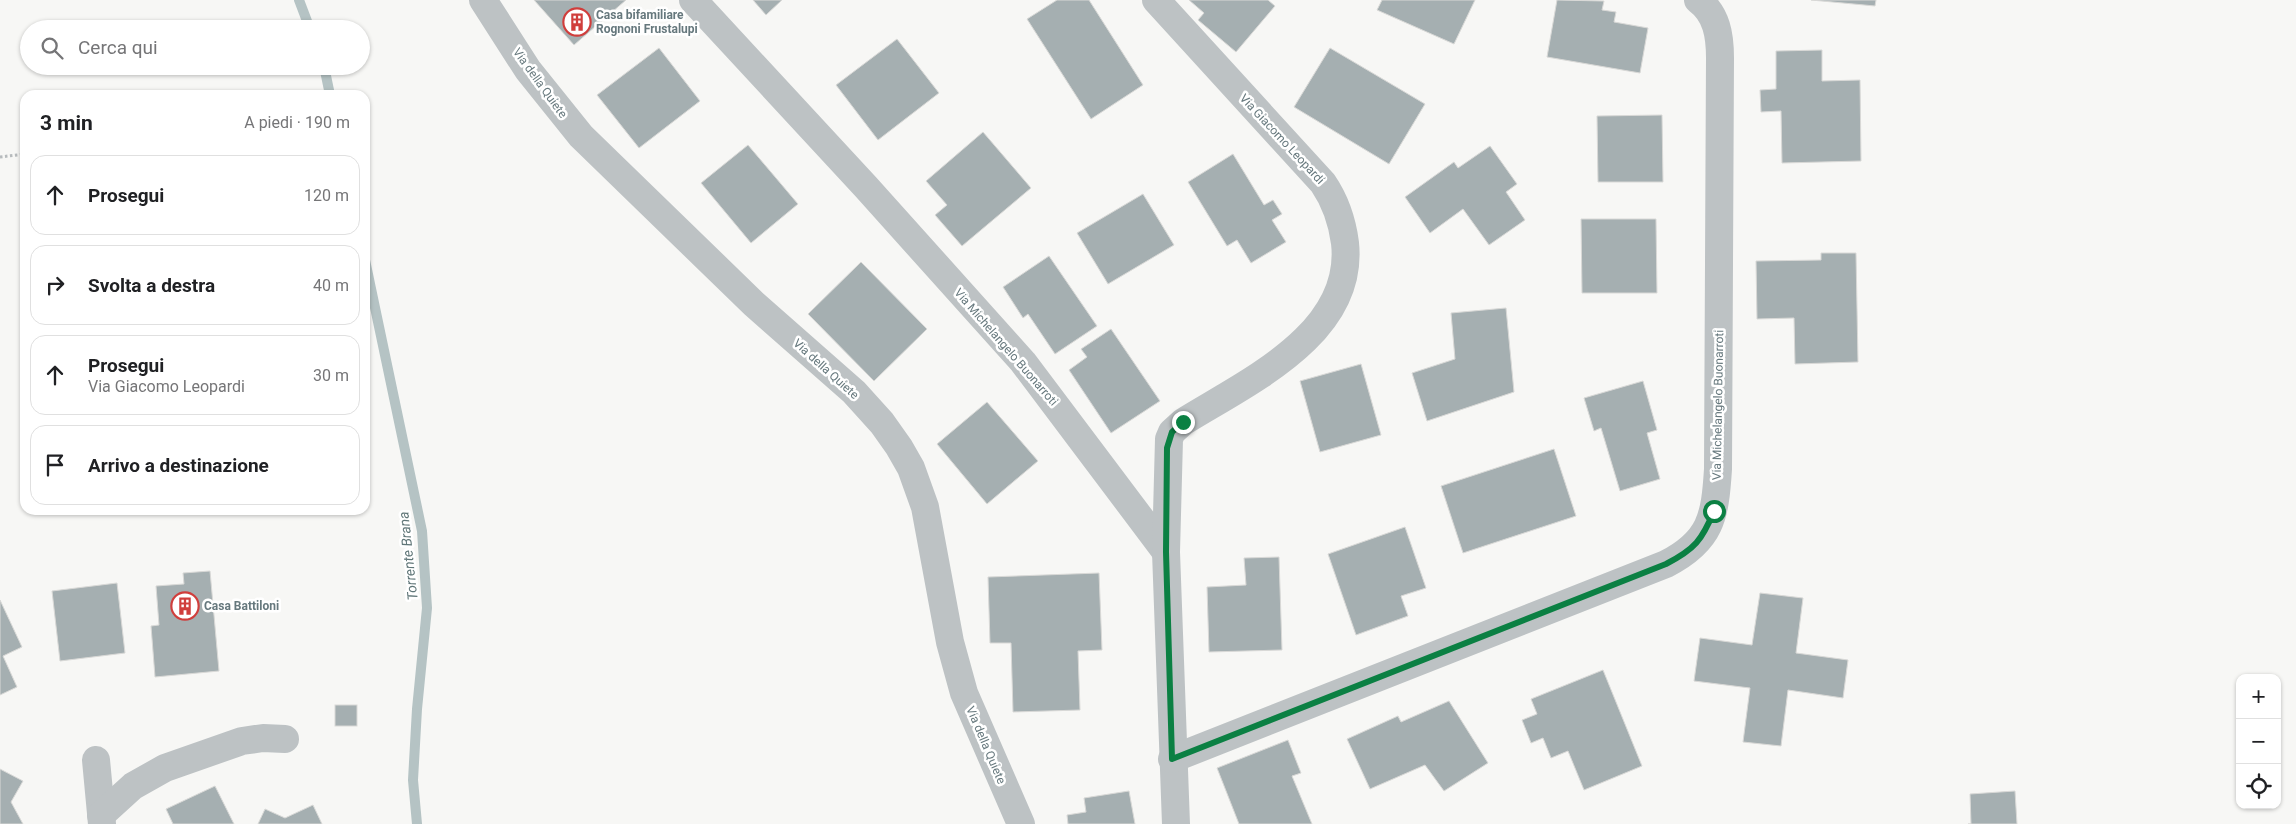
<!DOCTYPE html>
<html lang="it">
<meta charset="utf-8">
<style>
body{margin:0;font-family:Roboto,sans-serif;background:#f2f2f2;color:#202124}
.controls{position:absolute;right:15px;bottom:15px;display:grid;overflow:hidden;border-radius:10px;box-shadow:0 1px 4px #0004}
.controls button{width:45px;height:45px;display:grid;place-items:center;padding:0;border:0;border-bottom:1px solid #e0e0e0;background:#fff;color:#202124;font:25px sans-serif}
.stop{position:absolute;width:15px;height:15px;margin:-11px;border:4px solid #0b8043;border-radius:50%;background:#fff}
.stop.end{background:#0b8043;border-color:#fff;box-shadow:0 1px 5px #0008}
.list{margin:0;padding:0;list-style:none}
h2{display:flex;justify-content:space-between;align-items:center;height:65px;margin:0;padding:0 20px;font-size:21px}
h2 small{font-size:16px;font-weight:400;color:#757577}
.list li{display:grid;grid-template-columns:32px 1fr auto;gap:15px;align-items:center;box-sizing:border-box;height:80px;margin:0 10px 10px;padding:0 10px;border:1px solid #e0e0e0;border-radius:15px}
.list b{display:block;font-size:19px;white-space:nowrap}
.list p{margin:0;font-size:16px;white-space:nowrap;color:#757577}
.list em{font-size:16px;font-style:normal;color:#757577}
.icon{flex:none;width:28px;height:28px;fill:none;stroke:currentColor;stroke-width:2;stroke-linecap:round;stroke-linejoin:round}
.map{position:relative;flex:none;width:2296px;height:824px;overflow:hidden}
.search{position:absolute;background:#fff;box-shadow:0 1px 4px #0004;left:20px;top:20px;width:350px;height:55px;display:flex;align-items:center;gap:12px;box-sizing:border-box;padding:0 18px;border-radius:28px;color:#757577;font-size:19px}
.panel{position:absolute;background:#fff;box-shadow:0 1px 4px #0004;left:20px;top:90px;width:350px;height:425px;border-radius:15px}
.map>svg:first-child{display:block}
</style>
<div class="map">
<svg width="2296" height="824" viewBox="0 0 2296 824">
<rect width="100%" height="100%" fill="#f7f7f5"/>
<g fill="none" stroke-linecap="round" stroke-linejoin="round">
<g stroke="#b5c3c4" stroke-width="10">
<polyline points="299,0 310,29"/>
<polyline points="324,66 330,95"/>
<polyline points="365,260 422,531 427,608 417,709 413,780 417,824"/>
</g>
</g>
<g fill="#a5afb1" stroke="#d9d9d7">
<polygon points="534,0 626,0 574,45"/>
<polygon points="753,0 782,0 766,15"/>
<polygon points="1057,0 1089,0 1143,85 1091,119 1027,19"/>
<polygon points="1189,0 1268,0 1275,6 1236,52 1198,20 1204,13"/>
<polygon points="1382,0 1475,0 1454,44 1377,10"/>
<polygon points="1557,0 1604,1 1602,10 1616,12 1614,22 1648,28 1640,73 1547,57"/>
<polygon points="1811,0 1876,0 1875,6"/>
<polygon points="897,39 939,93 878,140 836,85"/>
<polygon points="659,48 700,101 639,148 597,95"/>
<polygon points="1330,48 1425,104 1389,164 1294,107"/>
<polygon points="1822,50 1822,81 1860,80 1861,161 1782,163 1781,111 1761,112 1760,90 1776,89 1776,51"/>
<polygon points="1662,115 1663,182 1598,182 1597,116"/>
<polygon points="983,132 1031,188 962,246 935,215 947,205 926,181"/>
<polygon points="748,145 798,204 751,243 701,183"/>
<polygon points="1490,146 1517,184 1506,192 1525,220 1489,245 1463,209 1430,233 1405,197 1454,162 1458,168"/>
<polygon points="1233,154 1264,205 1273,200 1282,214 1272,220 1286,242 1251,263 1237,240 1227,246 1188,182"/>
<polygon points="1143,194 1174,245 1108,284 1077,233"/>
<polygon points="1581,219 1656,219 1657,293 1582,293"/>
<polygon points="1821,253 1856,253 1858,362 1795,364 1794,318 1757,319 1756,261 1821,260"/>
<polygon points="1049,256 1097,326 1055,354 1028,314 1023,318 1003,287"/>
<polygon points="861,262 927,329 874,381 808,314"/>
<polygon points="1506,308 1514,392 1427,421 1412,373 1455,359 1451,313"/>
<polygon points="1111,329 1160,401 1111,433 1069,370 1087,357 1081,349"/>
<polygon points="1361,364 1381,435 1320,452 1300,381"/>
<polygon points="1643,381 1657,430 1647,433 1660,479 1620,491 1601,428 1594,431 1584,398"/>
<polygon points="987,402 1038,461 987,504 937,444"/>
<polygon points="1554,449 1576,516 1463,553 1441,486"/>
<polygon points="1405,527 1426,588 1401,596 1408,616 1356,635 1328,554"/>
<polygon points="1279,557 1282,650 1209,652 1207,587 1246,585 1244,558"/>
<polygon points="210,571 219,671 155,677 151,626 159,625 156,586 184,584 183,573"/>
<polygon points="1099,573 1102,650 1078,651 1080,710 1013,712 1011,643 990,643 988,577"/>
<polygon points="117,583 125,653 60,661 52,591"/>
<polygon points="1760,593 1803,598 1796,653 1848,660 1843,698 1788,690 1781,746 1743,742 1750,688 1694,681 1700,638 1752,645"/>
<polygon points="0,600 22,647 3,656 17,687 0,695"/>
<polygon points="1603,670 1642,766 1584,790 1568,751 1551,758 1543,738 1531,743 1522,720 1537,714 1531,699"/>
<polygon points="1449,701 1488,763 1444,791 1425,765 1370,789 1347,739 1398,716 1401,722"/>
<rect x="335" y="705" width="22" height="21"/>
<polygon points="1288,740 1301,773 1292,776 1312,824 1239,824 1217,768"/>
<polygon points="0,769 23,781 11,802 23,824 0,824"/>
<polygon points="215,786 234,824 173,824 166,809"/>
<polygon points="1129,791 1135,824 1068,824 1067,815 1086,812 1084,798"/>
<polygon points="2015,791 2017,824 1968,824 1971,824 1970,794"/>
<polygon points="313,805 322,824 258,824 265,809 285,818"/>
</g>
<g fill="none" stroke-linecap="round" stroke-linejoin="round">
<polyline stroke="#b7bbbd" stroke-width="3" stroke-dasharray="2.5 2.5" stroke-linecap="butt" points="0,157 25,154"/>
<g stroke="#bdc2c4" stroke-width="28">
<polyline points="483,0 528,70 581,136 754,304 854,392 882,423 899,447 911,468 925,507 950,642 964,693 1021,824"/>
<polyline points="693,0 866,187 1023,362 1166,552"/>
<path d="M1156 0 1323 183C1336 202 1342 220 1345 243 1355 334 1247 382 1183 422L1172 432 1169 439 1166 552 1176 824"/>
<path d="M1172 759 1666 564C1711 541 1715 517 1718 469L1720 58C1720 36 1717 14 1698 0"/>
<polyline points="96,760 102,824"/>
<polyline points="101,815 133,786 165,768 242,741 263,738 285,739"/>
</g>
</g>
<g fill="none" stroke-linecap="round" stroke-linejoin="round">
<path stroke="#0b8043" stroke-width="6" d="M1183 422 1172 432 1167 448 1166 552 1172 759 1666 564C1695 549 1702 540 1714 511"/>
</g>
<defs>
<g id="building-ring" transform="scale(1.4375)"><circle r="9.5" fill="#fff" stroke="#d03e3c" stroke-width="1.5"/><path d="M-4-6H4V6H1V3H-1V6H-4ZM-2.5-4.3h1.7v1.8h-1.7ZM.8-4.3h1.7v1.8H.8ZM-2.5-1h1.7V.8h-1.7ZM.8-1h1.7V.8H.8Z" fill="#d03e3c"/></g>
</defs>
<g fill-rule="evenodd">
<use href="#building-ring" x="577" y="22"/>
<use href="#building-ring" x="185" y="606"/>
</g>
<g text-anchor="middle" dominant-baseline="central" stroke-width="5" stroke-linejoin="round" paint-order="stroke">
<g font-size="12" font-weight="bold" fill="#66787d" stroke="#fff" text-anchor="start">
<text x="596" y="15">Casa bifamiliare<tspan x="596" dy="14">Rognoni Frustalupi</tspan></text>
<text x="204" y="606">Casa Battiloni</text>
</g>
<g font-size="12" fill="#66787d" stroke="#fff">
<text transform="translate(540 83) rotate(54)">Via della Quiete</text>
<text transform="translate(1282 139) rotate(47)">Via Giacomo Leopardi</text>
<text transform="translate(1006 347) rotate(49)">Via Michelangelo Buonarroti</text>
<text transform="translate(826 369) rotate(42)">Via della Quiete</text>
<text transform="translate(1718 405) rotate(-89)">Via Michelangelo Buonarroti</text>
<text transform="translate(986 745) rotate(67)">Via della Quiete</text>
</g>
<g font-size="14" font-style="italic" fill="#607678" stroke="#fff">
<text transform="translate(408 556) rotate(-96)">Torrente Brana</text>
</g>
</g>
</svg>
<div class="controls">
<button>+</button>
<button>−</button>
<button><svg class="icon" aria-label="locate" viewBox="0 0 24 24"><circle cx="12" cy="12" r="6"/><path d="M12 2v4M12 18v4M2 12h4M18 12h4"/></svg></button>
</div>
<div class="stop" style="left:1714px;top:511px"></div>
<div class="stop end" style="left:1183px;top:422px"></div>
<div class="search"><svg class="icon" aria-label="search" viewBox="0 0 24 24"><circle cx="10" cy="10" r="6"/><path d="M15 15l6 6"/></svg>Cerca qui</div>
<section class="panel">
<h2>3 min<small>A piedi · 190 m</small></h2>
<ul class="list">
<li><svg class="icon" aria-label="ahead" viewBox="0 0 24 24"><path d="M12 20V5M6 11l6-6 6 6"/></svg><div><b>Prosegui</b></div><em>120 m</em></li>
<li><svg class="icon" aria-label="right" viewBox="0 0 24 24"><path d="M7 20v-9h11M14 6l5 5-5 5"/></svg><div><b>Svolta a destra</b></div><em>40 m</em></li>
<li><svg class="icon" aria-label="ahead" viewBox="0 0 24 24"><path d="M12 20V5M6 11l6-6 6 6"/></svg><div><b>Prosegui</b><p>Via Giacomo Leopardi</p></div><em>30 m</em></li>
<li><svg class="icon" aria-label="arrive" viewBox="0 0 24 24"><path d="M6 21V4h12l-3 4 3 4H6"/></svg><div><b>Arrivo a destinazione</b></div></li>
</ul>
</section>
</div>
